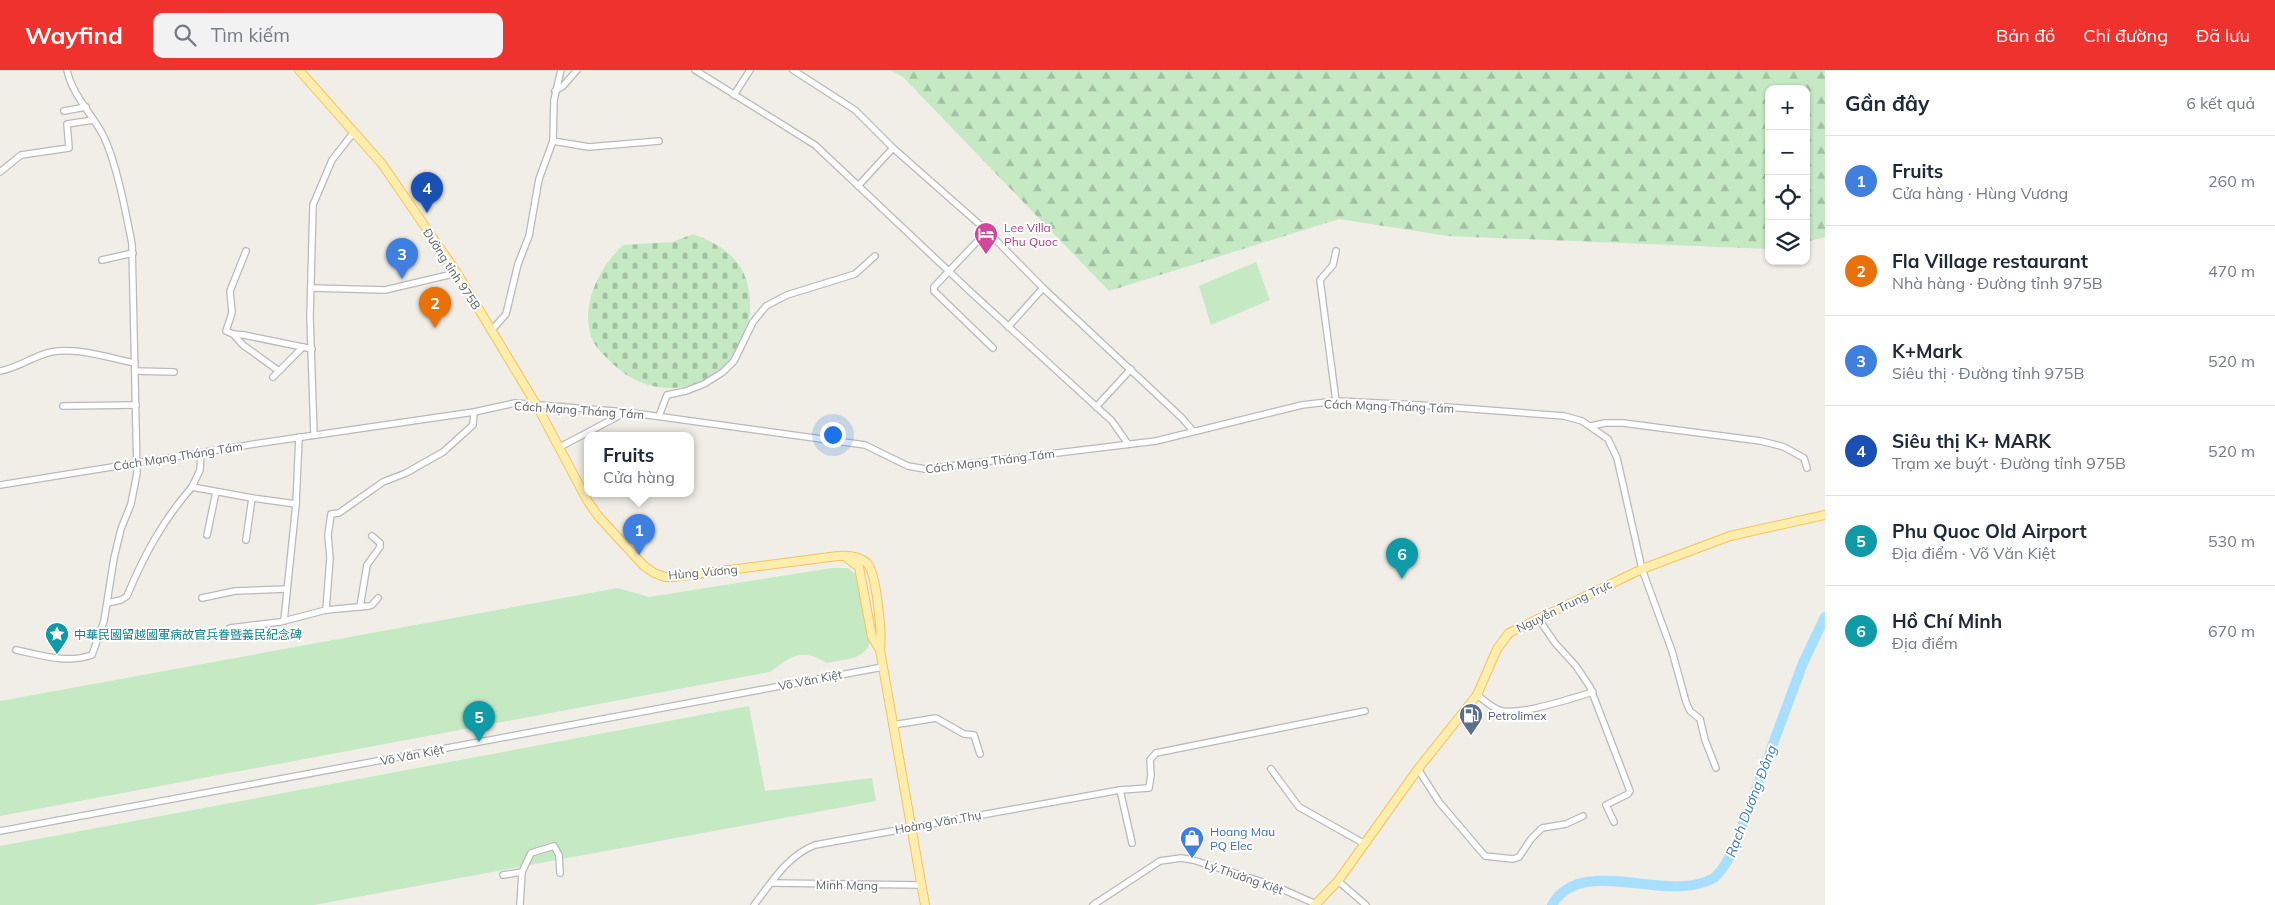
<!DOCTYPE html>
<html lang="vi">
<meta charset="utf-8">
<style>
body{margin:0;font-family:Mulish,"Noto Sans SC",sans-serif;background:#f2f2f3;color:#1f2937}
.controls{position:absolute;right:15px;top:15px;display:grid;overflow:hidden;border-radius:10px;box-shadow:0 1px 4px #0004}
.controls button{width:45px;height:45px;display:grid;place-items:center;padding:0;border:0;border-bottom:1px solid #e0e1e3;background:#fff;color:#1f2937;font:25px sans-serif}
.you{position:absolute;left:832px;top:364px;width:18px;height:18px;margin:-12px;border:4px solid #fff;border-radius:50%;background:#1a73e8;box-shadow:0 0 0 8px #1a73e833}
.badge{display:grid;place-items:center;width:32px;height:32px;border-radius:50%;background:#f0322e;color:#fff;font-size:16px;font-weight:700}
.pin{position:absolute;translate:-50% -41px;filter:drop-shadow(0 1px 2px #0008)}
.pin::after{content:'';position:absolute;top:26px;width:18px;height:15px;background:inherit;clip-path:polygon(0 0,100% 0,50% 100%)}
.popup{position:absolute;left:584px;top:362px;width:110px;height:65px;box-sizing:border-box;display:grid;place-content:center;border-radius:10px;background:#fff;filter:drop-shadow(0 1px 4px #0005);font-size:16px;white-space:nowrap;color:#747a83}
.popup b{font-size:19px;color:#1f2937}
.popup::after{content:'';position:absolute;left:50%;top:100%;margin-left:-10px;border:10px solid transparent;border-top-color:#fff}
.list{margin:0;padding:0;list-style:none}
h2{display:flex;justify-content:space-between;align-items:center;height:65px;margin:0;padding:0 20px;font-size:21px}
h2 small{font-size:16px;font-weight:400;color:#747a83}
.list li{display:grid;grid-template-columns:32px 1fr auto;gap:15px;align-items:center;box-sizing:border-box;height:90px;padding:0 20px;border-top:1px solid #e0e1e3}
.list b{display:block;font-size:19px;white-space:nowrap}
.list p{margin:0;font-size:16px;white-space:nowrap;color:#747a83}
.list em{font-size:16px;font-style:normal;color:#747a83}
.icon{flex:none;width:28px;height:28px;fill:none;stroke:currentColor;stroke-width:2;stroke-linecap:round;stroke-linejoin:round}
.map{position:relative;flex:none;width:1825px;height:835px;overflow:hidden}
header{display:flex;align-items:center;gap:30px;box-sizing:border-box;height:70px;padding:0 25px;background:#f0322e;color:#fff}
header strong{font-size:24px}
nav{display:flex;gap:28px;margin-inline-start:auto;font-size:18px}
.search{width:350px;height:45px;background:#f2f2f3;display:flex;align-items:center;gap:12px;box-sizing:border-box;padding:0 18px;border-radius:10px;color:#747a83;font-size:19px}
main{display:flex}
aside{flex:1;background:#fff}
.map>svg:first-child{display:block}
</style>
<header>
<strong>Wayfind</strong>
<div class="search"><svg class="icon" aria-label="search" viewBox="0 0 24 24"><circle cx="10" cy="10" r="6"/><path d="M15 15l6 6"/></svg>Tìm kiếm</div>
<nav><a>Bản đồ</a><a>Chỉ đường</a><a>Đã lưu</a></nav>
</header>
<main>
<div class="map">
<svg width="1825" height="835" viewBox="0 0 1825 835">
<defs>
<pattern id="forest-firs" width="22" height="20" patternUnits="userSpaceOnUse" patternTransform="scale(1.25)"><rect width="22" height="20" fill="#c5e9c3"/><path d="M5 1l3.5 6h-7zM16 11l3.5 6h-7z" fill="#a3c0a2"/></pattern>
<pattern id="cemetery-stones" width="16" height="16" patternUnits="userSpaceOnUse" patternTransform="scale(1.25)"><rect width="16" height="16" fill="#c5e9c3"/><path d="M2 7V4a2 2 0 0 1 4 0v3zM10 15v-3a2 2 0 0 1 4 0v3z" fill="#a3c0a2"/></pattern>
</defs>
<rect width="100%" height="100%" fill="#f1eee7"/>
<g fill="#c5e9c3">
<polygon points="1256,192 1270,230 1211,255 1199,216"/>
<path d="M832 498H848L856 505 870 572C865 590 844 589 827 593 801 578 793 585 770 602L0 746V631L618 518 649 527Z"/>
<polygon points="749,636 765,721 872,708 876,731 314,835 0,835 0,776"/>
</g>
<polygon fill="url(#forest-firs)" points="890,0 1825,0 1825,167 1806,172 1806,19 1769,19 1769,179 1448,166 1339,149 1109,221 903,7"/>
<path fill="url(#cemetery-stones)" d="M693 164C727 177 748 193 750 231 751 253 744 273 730 290 698 326 647 327 613 294 606 287 597 279 593 271 578 238 600 196 623 175L673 172Z"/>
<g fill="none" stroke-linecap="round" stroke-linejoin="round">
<path stroke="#a8deff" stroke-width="10" d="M1552 835C1582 783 1666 835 1714 808 1724 799 1729 788 1735 776L1803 593 1825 547"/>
<g stroke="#b7b9bd" stroke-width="8">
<g id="minor">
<polyline points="695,0 815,75 974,225 1112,351 1128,374"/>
<polyline points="793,0 855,40 893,78 987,161 1043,218 1182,348 1193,361"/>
<polyline points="555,21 563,16 577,0"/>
<polyline points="734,25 750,0"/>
<polyline points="64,41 86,37"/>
<polyline points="553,71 589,77 659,71"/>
<polyline points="0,102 21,85 69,78 67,54 93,50"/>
<polyline points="858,116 893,78"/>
<polyline points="987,161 934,217 934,221 993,278"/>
<polyline points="246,181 230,221 232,243 226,261 233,264 244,265 312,279"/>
<polyline points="102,190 133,183"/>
<polyline points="312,218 385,220 457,203"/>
<polyline points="1008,257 1043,218"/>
<polyline points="491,261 506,244 518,194 529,166 539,109 553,71 554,30 561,0"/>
<polyline points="233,264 243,275 279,301"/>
<path d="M0 301C18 298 33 286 51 282 78 277 109 288 135 293"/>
<polyline points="135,301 174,302"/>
<polyline points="273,307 303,277"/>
<polyline points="1336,331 1320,210 1333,195 1336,181"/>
<polyline points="63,336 136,335"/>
<polyline points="1096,337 1131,299"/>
<polyline points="659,346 667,325 686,321 704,314 723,302 734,291 753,252 766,236 787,225 855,204 875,186"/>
<polyline points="1591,356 1605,353 1623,353 1761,371 1784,377 1804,388 1807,398"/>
<polyline points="314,365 310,247 313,135 332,90 354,62"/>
<polyline points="560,377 626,342"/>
<polyline points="201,383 200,400 192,417 252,428 296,434"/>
<polyline points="0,415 261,373 474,342 515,333 626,342 865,375 908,396 925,399 1156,371 1302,335 1336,331 1420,335 1564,346 1582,351 1608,369 1617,388 1642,499 1672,581 1686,632 1690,641 1700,649 1705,670 1716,698"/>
<polyline points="207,465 216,422"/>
<polyline points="246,470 252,428"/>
<polyline points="202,528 235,521 287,519"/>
<path d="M107 533 121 530 127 526C144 485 163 450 192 417"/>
<polyline points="360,537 367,495 380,477 380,473 372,466"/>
<polyline points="326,540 330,488 328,465 331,444 339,443 383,412 406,403 443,382 473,355 474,342"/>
<polyline points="1538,548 1555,573 1576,596 1590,617 1630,721 1628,724 1606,735 1614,752"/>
<polyline points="284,551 296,434 299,367"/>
<polyline points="230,558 280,552 326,540 369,536 372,535 378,528"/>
<path d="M16 580C41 585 66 594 92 585L104 551 114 488 121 459 131 434 137 403 132 174C126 143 117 95 104 67 93 45 72 25 67 0"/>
<path d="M1477 625C1483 629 1491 637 1499 640 1517 647 1572 628 1593 622"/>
<polyline points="893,655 936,648 964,664 974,665 980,684"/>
<polyline points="1271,699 1299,737 1365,774"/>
<polyline points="1418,699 1439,732 1485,786 1513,789 1519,787 1531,769 1542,758 1566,754 1583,746"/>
<polyline points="1120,720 1132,773"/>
<polyline points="0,761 883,597"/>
<polyline points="503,805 522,802 531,783 554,776 559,785 560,803"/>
<polyline points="1338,811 1366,835"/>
<polyline points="772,813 921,815"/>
<polyline points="520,835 522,802"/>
<path d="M754 835C772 812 787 786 815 775L1120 720 1149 718 1151 705 1150 690 1156 683 1365 641"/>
<polyline points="1093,835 1160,791 1181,788 1193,790 1275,816 1318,835"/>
</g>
</g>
<g stroke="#f7c25a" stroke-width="10">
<g id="major">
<path d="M299 0 382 94 457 203 537 336 587 430 598 446 644 496 654 503 665 507H673L838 486C848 485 859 486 867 493 877 504 882 565 880 580L925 835"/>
<polyline points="847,488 859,497 872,567 880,580"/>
<polyline points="1315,835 1338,811 1418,699 1477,625 1497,579 1509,563 1642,499 1730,466 1825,445"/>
</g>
</g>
<use href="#minor" stroke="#fff" stroke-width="5.5"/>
<use href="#major" stroke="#ffedad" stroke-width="8"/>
</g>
<defs>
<g id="hotel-pin" transform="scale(1.25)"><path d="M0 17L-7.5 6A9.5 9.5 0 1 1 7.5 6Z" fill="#d1479c" stroke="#fff"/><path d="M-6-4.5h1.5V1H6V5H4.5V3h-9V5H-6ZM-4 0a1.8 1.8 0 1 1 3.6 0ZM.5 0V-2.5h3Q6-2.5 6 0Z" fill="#fff"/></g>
<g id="sight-pin" transform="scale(1.25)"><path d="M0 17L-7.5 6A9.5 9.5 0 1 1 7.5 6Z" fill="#0f9aa8" stroke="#fff"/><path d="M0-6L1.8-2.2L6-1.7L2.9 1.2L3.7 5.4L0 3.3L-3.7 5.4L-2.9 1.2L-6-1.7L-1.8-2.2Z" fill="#fff"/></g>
<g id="fuel-pin" transform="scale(1.25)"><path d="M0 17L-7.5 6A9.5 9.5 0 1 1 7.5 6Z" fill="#5c6f8a" stroke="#fff"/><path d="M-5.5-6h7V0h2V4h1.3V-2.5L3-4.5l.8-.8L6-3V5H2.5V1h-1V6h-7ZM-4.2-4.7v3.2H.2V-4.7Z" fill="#fff"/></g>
<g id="shop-pin" transform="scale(1.25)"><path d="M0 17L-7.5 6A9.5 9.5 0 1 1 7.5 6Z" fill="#3f7fe0" stroke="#fff"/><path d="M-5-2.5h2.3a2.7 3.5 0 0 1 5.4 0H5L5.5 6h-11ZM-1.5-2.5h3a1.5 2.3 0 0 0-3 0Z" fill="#fff"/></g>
</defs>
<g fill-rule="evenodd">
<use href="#hotel-pin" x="986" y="164"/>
<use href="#sight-pin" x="57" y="564"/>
<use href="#fuel-pin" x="1471" y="645"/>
<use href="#shop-pin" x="1192" y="768"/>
</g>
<g text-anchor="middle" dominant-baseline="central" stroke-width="4" stroke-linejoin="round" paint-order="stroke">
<g font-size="12" fill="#b23c85" stroke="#fff" text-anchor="start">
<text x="1004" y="157">Lee Villa<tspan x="1004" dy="14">Phu Quoc</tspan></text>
</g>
<g font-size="12" fill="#5e6367" stroke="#fff">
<text transform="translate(452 199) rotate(57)">Đường tỉnh 975B</text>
<text transform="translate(1389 336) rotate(2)">Cách Mạng Tháng Tám</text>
<text transform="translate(579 340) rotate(4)">Cách Mạng Tháng Tám</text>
<text transform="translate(178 386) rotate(-9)">Cách Mạng Tháng Tám</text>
<text transform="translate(990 391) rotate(-7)">Cách Mạng Tháng Tám</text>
<text transform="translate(703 502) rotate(-5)">Hùng Vương</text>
<text transform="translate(1564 536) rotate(-26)">Nguyễn Trung Trực</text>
<text transform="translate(810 610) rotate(-11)">Võ Văn Kiệt</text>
<text transform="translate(412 685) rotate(-11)">Võ Văn Kiệt</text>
<text transform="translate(938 752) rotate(-10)">Hoàng Văn Thụ</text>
<text transform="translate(1244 807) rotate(19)">Lý Thường Kiệt</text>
<text transform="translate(847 815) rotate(1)">Minh Mạng</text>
</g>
<g font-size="12" fill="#0d838f" stroke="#fff" text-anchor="start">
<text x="74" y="564">中華民國留越國軍病故官兵眷暨義民紀念碑</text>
</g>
<g font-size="12" fill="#4e5e75" stroke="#fff" text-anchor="start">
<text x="1488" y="645">Petrolimex</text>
</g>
<g font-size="12" fill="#366cbe" stroke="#fff" text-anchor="start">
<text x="1210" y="761">Hoang Mau<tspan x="1210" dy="14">PQ Elec</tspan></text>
</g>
<g font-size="14" font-style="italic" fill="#3d7aad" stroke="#fff">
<text transform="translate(1751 731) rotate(-69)">Rạch Dương Đông</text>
</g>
</g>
</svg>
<div class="controls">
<button>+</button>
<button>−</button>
<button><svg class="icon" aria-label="locate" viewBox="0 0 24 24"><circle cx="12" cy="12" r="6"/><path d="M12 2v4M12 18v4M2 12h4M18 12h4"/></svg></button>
<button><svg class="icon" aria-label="layers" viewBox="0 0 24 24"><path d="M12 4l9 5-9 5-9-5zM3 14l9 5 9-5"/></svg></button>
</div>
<div class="you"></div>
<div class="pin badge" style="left:639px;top:485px;background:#3f7fe0">1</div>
<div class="popup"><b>Fruits</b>Cửa hàng</div>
<div class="pin badge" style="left:435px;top:258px;background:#e8710a">2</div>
<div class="pin badge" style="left:402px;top:209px;background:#3f7fe0">3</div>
<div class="pin badge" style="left:427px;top:143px;background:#1a4fb4">4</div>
<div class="pin badge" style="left:479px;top:672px;background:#0f9aa8">5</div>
<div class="pin badge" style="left:1402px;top:509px;background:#0f9aa8">6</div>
</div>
<aside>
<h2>Gần đây<small>6 kết quả</small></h2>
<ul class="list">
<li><span class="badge" style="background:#3f7fe0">1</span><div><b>Fruits</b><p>Cửa hàng · Hùng Vương</p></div><em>260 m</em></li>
<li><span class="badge" style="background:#e8710a">2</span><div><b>Fla Village restaurant</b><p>Nhà hàng · Đường tỉnh 975B</p></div><em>470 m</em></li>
<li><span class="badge" style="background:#3f7fe0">3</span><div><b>K+Mark</b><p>Siêu thị · Đường tỉnh 975B</p></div><em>520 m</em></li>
<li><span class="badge" style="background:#1a4fb4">4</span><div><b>Siêu thị K+ MARK</b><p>Trạm xe buýt · Đường tỉnh 975B</p></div><em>520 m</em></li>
<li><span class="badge" style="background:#0f9aa8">5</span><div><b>Phu Quoc Old Airport</b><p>Địa điểm · Võ Văn Kiệt</p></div><em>530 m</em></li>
<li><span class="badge" style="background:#0f9aa8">6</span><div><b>Hồ Chí Minh</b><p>Địa điểm</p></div><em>670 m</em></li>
</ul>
</aside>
</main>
